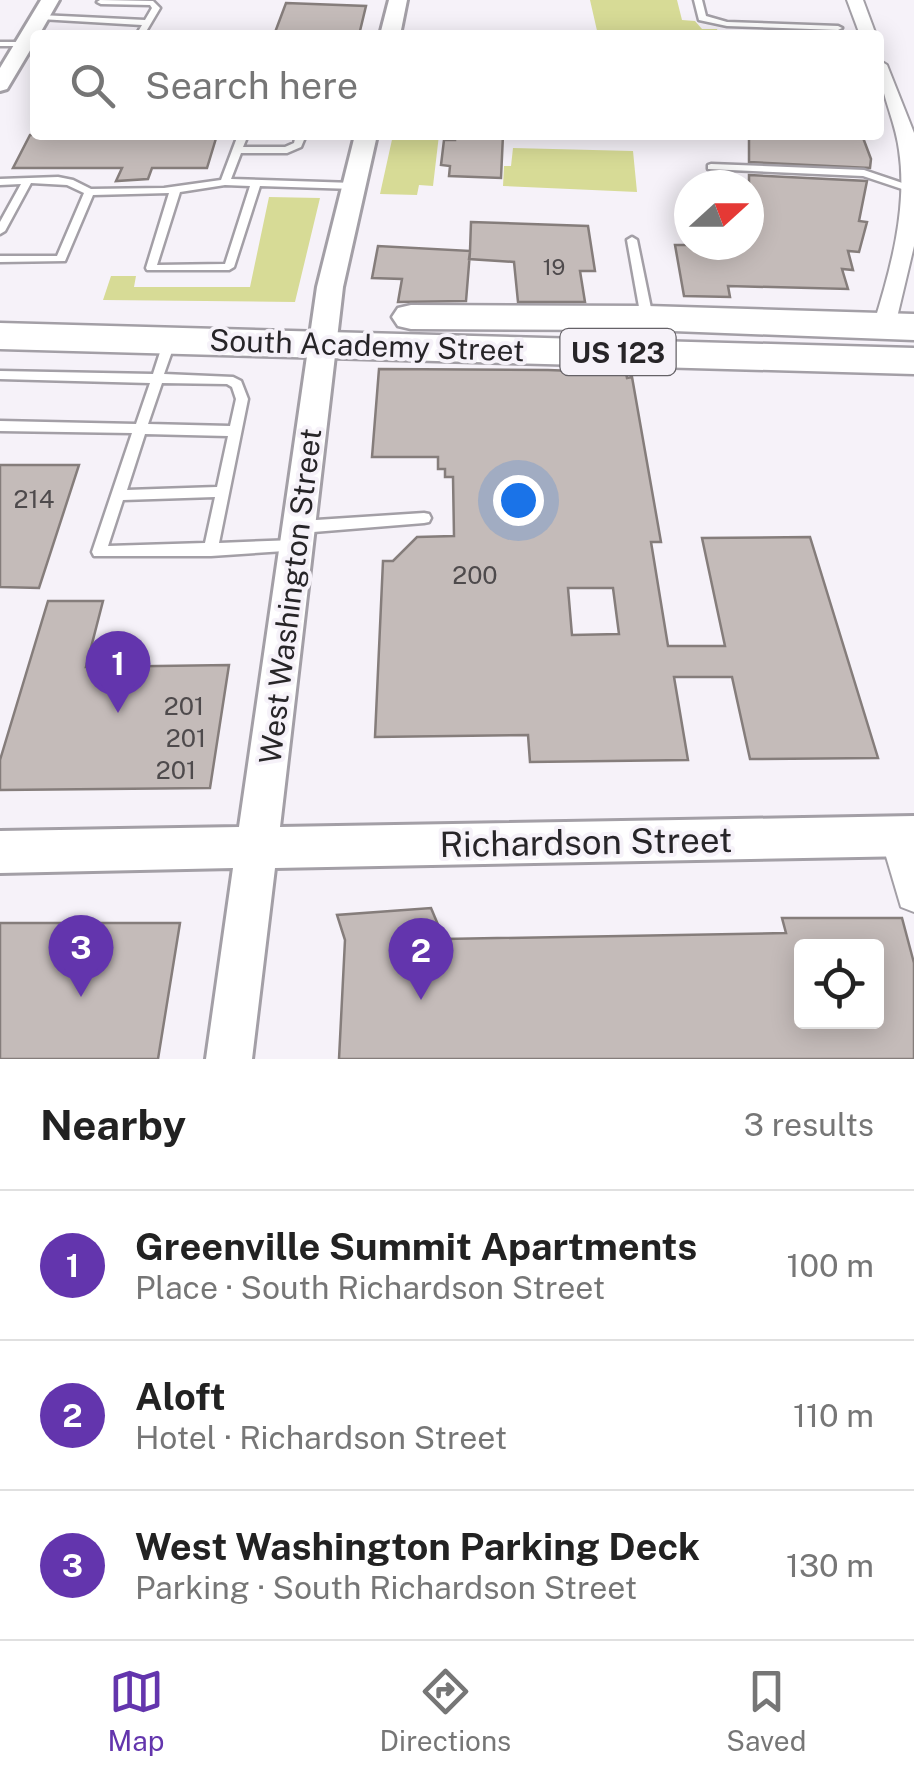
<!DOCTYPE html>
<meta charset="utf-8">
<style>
body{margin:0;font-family:"Public Sans",sans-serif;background:#f6f6f6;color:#222}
.controls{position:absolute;right:30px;bottom:30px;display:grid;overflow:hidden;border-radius:10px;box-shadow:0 5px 25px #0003}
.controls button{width:90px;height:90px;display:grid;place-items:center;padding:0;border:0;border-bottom:2px solid #e0e0e0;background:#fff;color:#222;font:50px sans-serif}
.compass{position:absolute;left:674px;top:170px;width:90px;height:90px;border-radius:50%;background:#fff;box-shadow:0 5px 25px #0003;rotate:69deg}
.you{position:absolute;left:518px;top:500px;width:35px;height:35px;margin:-25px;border:8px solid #fff;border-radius:50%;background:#1a73e8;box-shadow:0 0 0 15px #1a73e833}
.badge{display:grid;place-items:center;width:65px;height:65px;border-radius:50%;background:#6335ad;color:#fff;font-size:32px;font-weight:700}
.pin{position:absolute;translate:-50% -82px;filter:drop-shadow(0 2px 5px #0008)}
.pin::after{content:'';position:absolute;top:52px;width:35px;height:30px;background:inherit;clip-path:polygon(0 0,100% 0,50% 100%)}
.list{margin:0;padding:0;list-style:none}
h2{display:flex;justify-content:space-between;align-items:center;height:130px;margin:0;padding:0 40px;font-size:42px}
h2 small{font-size:32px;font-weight:400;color:#767676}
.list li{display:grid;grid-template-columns:65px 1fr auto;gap:30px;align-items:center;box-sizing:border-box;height:150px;padding:0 40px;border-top:2px solid #e0e0e0}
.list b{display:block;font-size:38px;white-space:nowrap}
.list p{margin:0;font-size:32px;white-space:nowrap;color:#767676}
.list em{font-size:32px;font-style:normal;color:#767676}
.icon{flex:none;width:55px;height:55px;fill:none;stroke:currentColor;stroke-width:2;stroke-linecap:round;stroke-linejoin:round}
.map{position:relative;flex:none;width:914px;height:1059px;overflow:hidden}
.search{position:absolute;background:#fff;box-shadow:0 5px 25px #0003;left:30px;right:30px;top:30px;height:110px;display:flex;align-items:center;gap:25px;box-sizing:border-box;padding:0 35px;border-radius:10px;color:#767676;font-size:38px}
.sheet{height:580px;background:#fff}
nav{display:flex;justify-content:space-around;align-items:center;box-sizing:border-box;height:140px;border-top:2px solid #e0e0e0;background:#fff;font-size:28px;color:#767676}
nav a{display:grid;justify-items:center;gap:5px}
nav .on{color:#6335ad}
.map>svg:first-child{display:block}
</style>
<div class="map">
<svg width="914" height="1059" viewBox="0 0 914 1059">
<rect width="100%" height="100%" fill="#f6f2f9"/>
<g fill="#d7db96">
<polygon points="590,0 677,0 682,20 695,21 702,29 717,29 719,35 598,35"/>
<polygon points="393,135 439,135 433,186 419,185 417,195 380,194"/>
<polygon points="513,148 633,151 637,192 503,186 504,166 511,166"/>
<polygon points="269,197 320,198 295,302 103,300 111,276 136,276 134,287 250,287"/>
</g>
<g fill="#c4bbb9" stroke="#857d7b" stroke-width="2.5" fill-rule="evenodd">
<polygon points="286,3 366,6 359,35 274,35"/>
<polygon points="30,135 217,135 207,168 152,168 148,179 116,181 122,168 13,168"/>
<polygon points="455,135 503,135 501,178 449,176 450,166 441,165 444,140 455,140"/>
<polygon points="749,135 862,135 871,159 870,168 749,162"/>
<polygon points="749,175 867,181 859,221 867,222 859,252 848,251 853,270 842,269 848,289 728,286 730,297 684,296 675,245 749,245"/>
<polygon points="471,222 588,226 595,271 580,271 585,302 518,302 514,262 469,259 470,252 466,301 398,302 402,279 372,278 378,246 470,251"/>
<path d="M379 369 548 370 626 373 627 378 632 377 661 542H651L668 646H725L702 538 810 537 878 758 750 759 732 677H674L688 760 530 762 528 735 375 737 383 561H393L417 537 454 536 453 477H445V469H438V457H372ZM568 588H613L619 634 572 635Z"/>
<polygon points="0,465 79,465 39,588 0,587"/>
<polygon points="48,601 103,601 86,667 229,665 210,788 0,790 0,760"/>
<path d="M431 908 444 939 786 933 782 918H902L914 963V1059H339L345 940 337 915ZM802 946H876V1022H802Z"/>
<polygon points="0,923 180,923 158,1059 0,1059"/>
</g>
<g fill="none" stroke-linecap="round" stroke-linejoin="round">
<g stroke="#a39fa6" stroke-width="5">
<g id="service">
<polygon points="100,0 153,1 160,8 144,35 136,35 142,25 40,19 36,17 40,15 145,20 152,8 150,5 101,4 97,2"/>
<polygon points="694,0 702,0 706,16 727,22 838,26 842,28 838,30 727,26 699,20"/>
<polygon points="0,42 24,42 28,44 24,46 0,46"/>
<path d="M238 135H248L243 147H285L294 143 296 135H306L301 147 287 153H241L231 179 354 183 359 186 354 189 260 186 234 267 229 270H147L146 268 169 193 93 195 65 261 0 262V256H57L84 193 67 185 31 183 5 231 0 234V222L21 184 0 185V179L58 177 73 180 91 189 164 188 221 180ZM225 185 250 186 225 264 157 265 180 192Z"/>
<polygon points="711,164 864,170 914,187 914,193 863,176 708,169 708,165"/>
<polygon points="632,237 637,240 653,318 647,322 641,318 627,240"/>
<path d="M170 336 176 340 164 374 233 377 241 381 248 399 219 543 295 540 300 542 302 546 300 550 211 556H94L92 552 132 433 0 431V421L136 424 150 383 0 379V371L153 374 164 340ZM162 383 227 384 232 387 236 399 230 426 148 424ZM145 434 228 436 217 487 127 490ZM215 497 205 543 108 546 123 500Z"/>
<polygon points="424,513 429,514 431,518 429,522 424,523 301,533 296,531 294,527 296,523 301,521"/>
</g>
</g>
<g stroke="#a39fa6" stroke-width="4">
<g id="minor">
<polygon points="847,0 863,0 876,35 860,35"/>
<path d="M879 60 887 65 914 133V246L895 326 884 334 873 326C890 272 908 208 899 150 895 118 879 92 879 60Z"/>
<polygon points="897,819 909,824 914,835 914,912 901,907 880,836 885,824"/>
</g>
</g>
<g stroke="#a39fa6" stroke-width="6">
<g id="tertiary">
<polygon points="41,0 59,0 39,35 35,35 35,42 7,89 0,91 0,68"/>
<polygon points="389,0 407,0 400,35 380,35"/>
<polygon points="355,135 377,135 343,287 280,827 914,816 914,856 275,868 252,1059 206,1059 233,868 0,873 0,831 239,827 317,287"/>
</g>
</g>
<g stroke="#a39fa6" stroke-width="5">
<g id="trunk">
<polygon points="411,305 647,306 914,314 914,340 647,330 411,329 398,326 392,317 398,308"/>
<polygon points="0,323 914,348 914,374 0,349"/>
</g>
</g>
<use href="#service" fill="#fff" fill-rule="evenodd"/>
<use href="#minor" fill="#fff" fill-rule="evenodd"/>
<use href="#tertiary" fill="#fff" fill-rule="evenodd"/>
<use href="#trunk" fill="#fff" fill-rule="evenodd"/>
</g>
<g text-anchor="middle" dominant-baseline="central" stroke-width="8" stroke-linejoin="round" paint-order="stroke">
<g font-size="22" fill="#4e4a4c">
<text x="554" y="267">19</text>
</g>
<g font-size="25" fill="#4e4a4c">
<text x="34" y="499">214</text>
<text x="475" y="575">200</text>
<text x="184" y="706">201</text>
<text x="186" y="738">201</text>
<text x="176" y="770">201</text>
</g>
<rect fill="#f6f2f9" stroke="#656267" stroke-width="2.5" x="560.5" y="329" width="115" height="46" rx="8"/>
<g font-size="28" font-weight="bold" fill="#272528">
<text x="618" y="352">US 123</text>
</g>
<g font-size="30" fill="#272528" stroke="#f6f2f9">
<text transform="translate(367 345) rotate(2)">South Academy Street</text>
<text transform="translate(290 596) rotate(-83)">West Washington Street</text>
</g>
<g font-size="35" fill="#272528" stroke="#f6f2f9">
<text transform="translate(586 842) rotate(-1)">Richardson Street</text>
</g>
</g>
</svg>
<div class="controls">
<button><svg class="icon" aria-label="locate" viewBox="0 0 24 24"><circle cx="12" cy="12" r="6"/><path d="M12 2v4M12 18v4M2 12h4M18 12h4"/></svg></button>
</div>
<svg class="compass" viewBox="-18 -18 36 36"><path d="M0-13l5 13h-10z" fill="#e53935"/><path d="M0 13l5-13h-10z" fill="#767676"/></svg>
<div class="you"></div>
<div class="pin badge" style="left:118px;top:713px">1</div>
<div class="pin badge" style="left:421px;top:1000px">2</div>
<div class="pin badge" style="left:81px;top:997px">3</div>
<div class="search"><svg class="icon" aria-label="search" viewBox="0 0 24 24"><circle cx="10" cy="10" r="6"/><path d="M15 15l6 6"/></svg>Search here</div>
</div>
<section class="sheet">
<h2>Nearby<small>3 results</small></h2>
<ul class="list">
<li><span class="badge">1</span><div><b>Greenville Summit Apartments</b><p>Place · South Richardson Street</p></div><em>100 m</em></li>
<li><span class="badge">2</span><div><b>Aloft</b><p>Hotel · Richardson Street</p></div><em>110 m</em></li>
<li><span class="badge">3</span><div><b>West Washington Parking Deck</b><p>Parking · South Richardson Street</p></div><em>130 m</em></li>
</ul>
</section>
<nav>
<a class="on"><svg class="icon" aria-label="map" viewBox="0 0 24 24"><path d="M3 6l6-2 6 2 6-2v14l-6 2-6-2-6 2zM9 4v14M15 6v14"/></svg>Map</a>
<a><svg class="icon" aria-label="directions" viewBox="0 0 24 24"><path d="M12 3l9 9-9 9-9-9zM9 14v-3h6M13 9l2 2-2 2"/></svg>Directions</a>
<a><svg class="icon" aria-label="saved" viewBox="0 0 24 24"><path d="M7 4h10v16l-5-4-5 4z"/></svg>Saved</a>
</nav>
